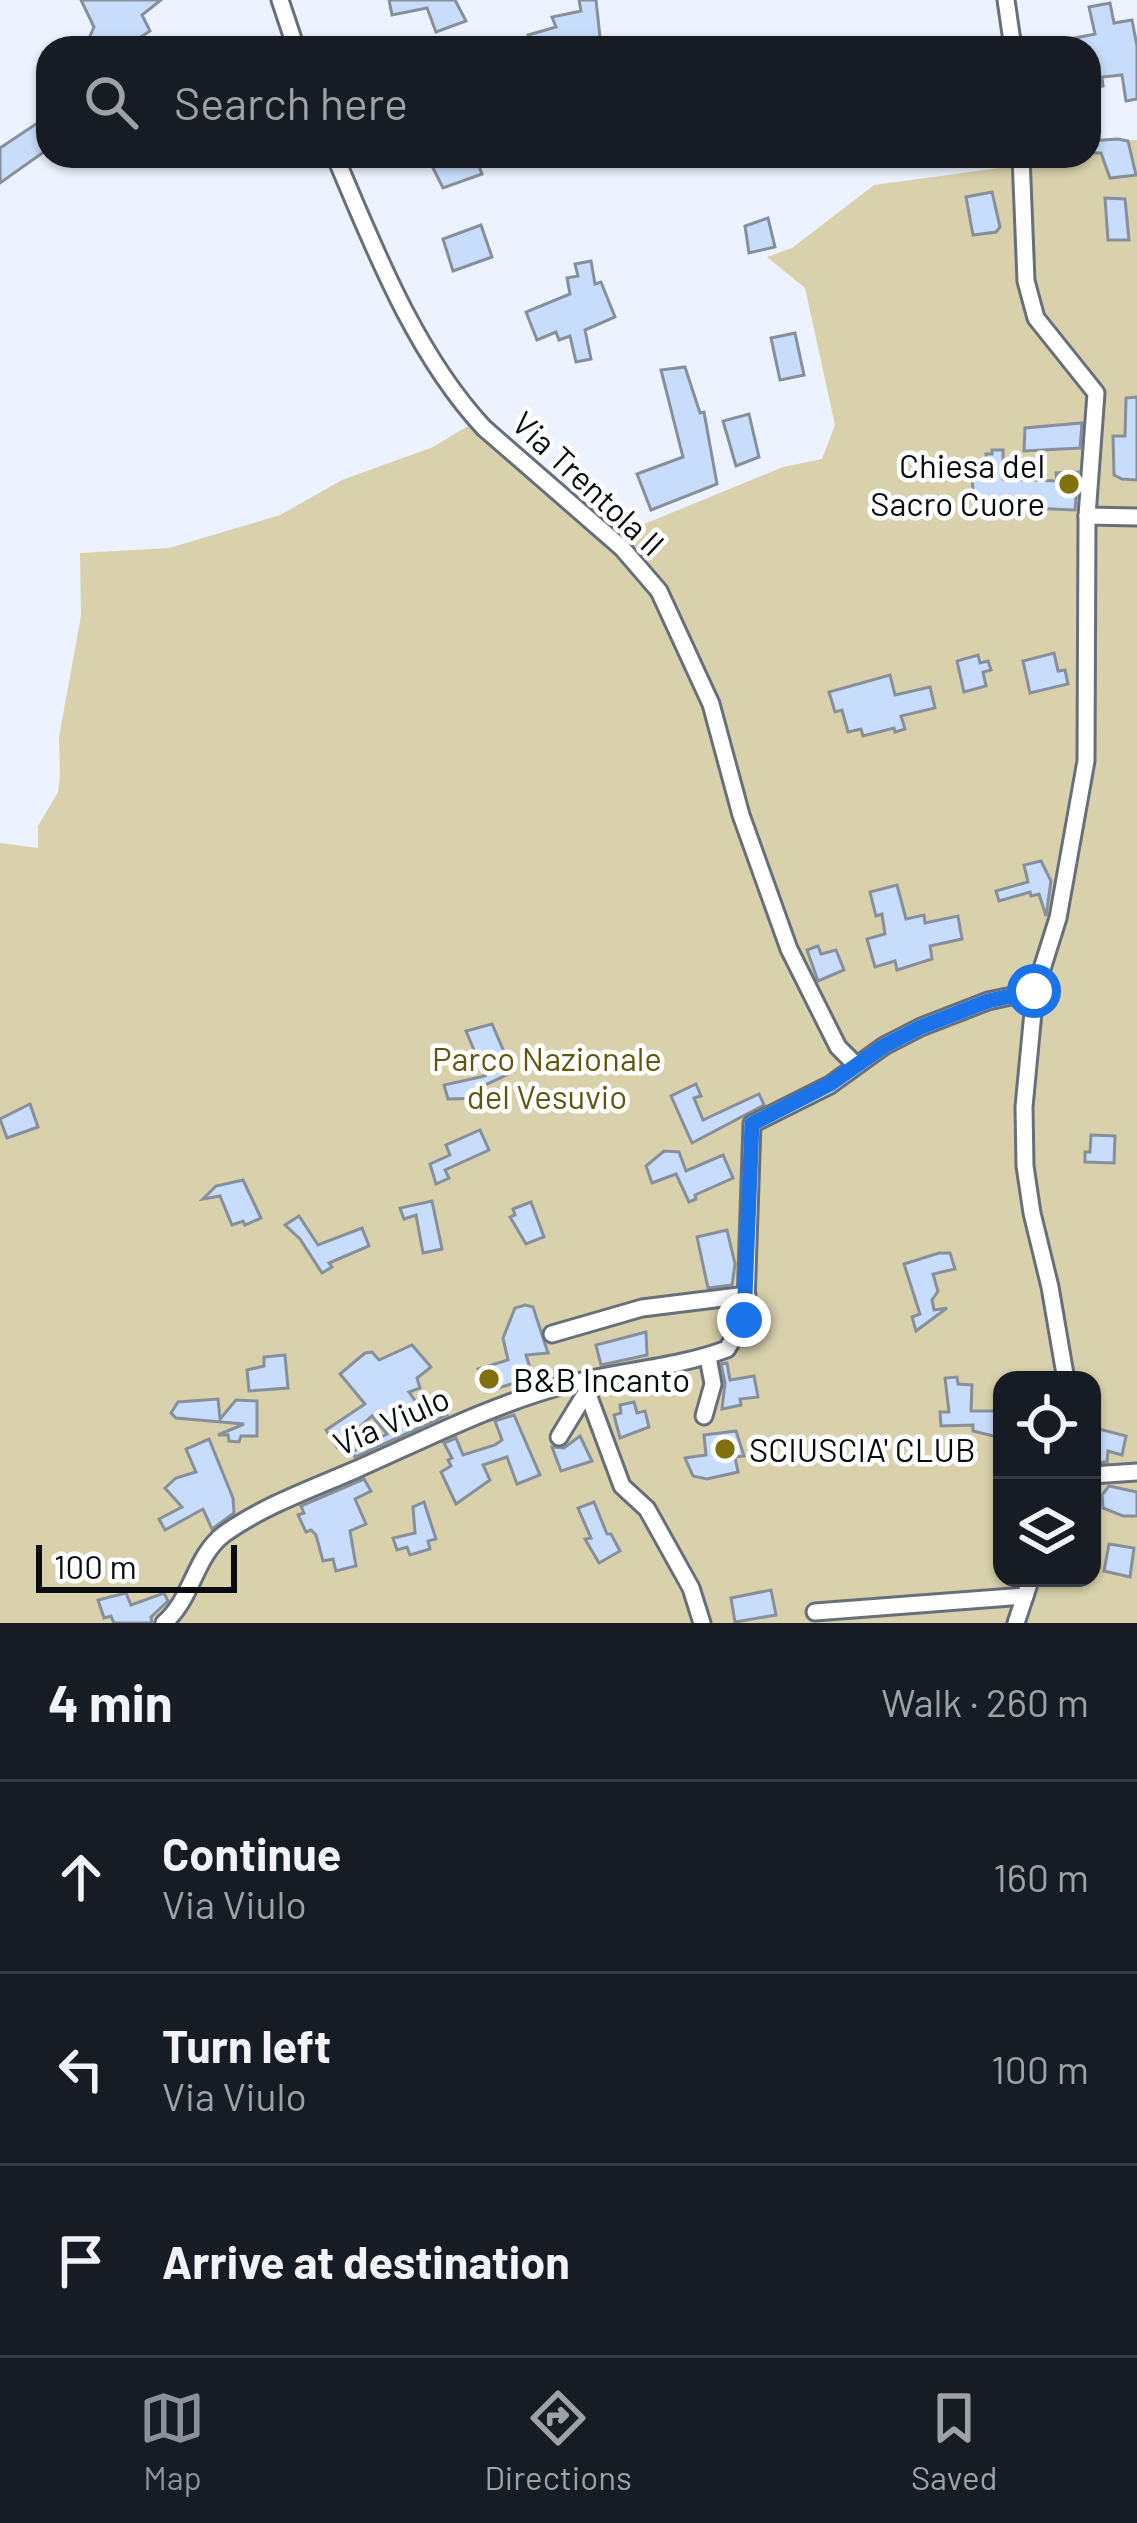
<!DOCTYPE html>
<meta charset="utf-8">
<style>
body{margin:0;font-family:Barlow,sans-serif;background:#20242c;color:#f1f3f6}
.controls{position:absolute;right:36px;bottom:36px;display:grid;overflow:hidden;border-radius:24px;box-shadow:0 3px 9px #0004}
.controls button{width:108px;height:108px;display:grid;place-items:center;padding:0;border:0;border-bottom:3px solid #363941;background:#171b24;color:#f1f3f6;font:60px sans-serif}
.scale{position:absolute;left:36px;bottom:30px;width:201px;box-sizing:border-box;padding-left:12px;border:6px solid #090c10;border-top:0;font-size:33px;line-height:42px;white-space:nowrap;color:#090c10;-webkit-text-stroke:9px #fff;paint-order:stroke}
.stop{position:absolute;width:36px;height:36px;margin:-27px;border:9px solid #1a73e8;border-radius:50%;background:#fff}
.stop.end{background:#1a73e8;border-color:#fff;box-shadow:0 3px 12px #0008}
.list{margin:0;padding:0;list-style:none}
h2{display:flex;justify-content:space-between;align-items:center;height:156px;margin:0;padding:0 48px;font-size:51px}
h2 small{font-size:39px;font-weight:400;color:#9ea1a6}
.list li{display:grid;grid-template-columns:78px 1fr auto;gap:36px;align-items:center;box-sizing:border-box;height:192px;padding:0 48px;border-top:3px solid #363941}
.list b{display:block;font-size:45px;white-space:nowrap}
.list p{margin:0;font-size:39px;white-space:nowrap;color:#9ea1a6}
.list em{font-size:39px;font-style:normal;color:#9ea1a6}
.icon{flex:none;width:66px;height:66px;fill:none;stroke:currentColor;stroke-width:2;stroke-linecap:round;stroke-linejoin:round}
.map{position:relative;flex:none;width:1137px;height:1623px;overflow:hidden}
.search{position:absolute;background:#171b24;box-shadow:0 3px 9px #0004;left:36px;right:36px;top:36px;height:132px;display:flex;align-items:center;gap:30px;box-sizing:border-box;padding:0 42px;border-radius:36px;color:#9ea1a6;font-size:45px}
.sheet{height:732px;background:#171b24}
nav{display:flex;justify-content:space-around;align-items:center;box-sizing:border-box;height:168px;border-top:3px solid #363941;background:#171b24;font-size:33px;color:#9ea1a6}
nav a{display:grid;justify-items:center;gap:6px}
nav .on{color:#8c9099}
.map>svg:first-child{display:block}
</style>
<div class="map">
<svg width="1137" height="1623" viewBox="0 0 1137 1623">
<rect width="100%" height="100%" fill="#ecf3fe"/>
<path fill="#d8d1ab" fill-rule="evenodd" d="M1137 140V1623H0V843L38 848V826L58 792 60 775 59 737 81 616 80 553 169 548 280 515 342 480 433 447 481 418 615 536 783 467 822 459 835 425 805 288 767 257 792 248 874 185 1014 166 1020 156H1089V141ZM1002 1380H1092V1578H1002Z"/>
<g fill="#c7ddfb" stroke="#878f9b" stroke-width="3">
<polygon points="81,0 161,0 142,15 150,31 124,48 97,48 87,43 94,27"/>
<polygon points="389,0 455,0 466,21 436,32 427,8 392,15"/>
<polygon points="579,0 596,0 600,37 556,46 531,44 528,35 556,27 552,17 581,11"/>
<polygon points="1110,3 1114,23 1132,20 1137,46 1137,99 1126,101 1122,75 1102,77 1103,86 1089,88 1089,48 1055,48 1055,42 1095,34 1089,7"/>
<polygon points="48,116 48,149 0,183 0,148"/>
<polygon points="1118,139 1128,141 1136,175 1110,178 1101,153 1089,153 1089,141"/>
<polygon points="427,156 475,156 482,174 443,188"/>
<polygon points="992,192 1000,227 996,232 973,235 966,197"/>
<polygon points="1105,198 1125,199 1129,240 1108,240"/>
<polygon points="768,218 775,247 749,253 745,226"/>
<polygon points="481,225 492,257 453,271 443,239"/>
<polygon points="591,261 595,284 601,282 615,317 585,330 591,359 576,362 570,336 559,340 556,332 537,340 526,312 570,294 567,278 578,276 575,264"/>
<polygon points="795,333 804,375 780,380 771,338"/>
<polygon points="685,367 700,413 704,412 717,484 651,510 637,474 683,457 661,370"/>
<polygon points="1137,397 1137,480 1122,479 1114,475 1113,436 1125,436 1126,398"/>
<polygon points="749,414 759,457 736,466 723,421"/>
<polygon points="1082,423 1080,448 1024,451 1025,428"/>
<polygon points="992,450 1003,450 1003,479 1057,481 1056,473 1078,472 1075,510 1029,508 1025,500 974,498 971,471 986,470 986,454 992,454"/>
<polygon points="1054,653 1058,671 1065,670 1068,684 1030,693 1023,661"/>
<polygon points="978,655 980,663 988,661 991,670 983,672 986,686 964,692 957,661"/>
<polygon points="890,675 895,695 930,687 935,708 901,716 905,729 895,732 894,728 863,736 861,729 848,732 842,710 835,712 829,692"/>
<polygon points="1041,861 1051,881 1046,916 1039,894 1031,896 1030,892 999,901 996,891 1028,882 1024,865"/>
<polygon points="897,885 906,919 924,915 925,923 958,916 962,939 930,946 932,959 897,970 895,961 875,967 867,939 885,934 882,914 876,916 870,892"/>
<polygon points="818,946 821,954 836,950 844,970 818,981 807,950"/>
<polygon points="492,1024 513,1072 481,1087 487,1098 448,1099 444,1085 485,1076 466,1031"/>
<polygon points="696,1084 701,1096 694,1098 703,1120 759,1094 764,1105 692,1143 671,1096"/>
<polygon points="30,1104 38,1127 7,1138 0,1119"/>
<polygon points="480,1130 489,1150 445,1170 449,1178 436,1184 430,1164 450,1155 446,1145"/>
<polygon points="1091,1135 1115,1136 1114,1163 1085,1162 1085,1152 1090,1152"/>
<polygon points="664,1151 679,1152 686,1171 723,1155 733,1178 695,1195 696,1199 689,1202 676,1174 652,1183 646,1166"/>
<polygon points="243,1180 261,1218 245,1225 243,1221 232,1225 220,1196 203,1199 216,1186"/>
<polygon points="432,1201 442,1249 423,1253 416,1215 404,1219 400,1208"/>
<polygon points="531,1202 544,1237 526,1244 510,1217 515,1215 513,1209"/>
<polygon points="299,1216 318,1245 362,1228 369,1246 329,1263 332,1267 322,1273 300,1239 285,1225"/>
<polygon points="727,1230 735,1264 732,1285 708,1288 697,1237"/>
<polygon points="939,1253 950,1253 955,1269 933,1274 938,1291 932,1300 934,1310 947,1308 916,1331 912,1317 920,1314 904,1264"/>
<polygon points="525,1305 533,1307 548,1353 526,1355 533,1377 486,1392 478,1369 508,1360 503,1338 515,1308"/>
<polygon points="646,1332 647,1355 601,1365 596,1345"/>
<polygon points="412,1345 431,1367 417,1378 420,1388 409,1392 423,1412 443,1404 447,1415 355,1457 352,1452 387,1434 372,1416 337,1447 326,1430 365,1404 340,1374 365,1353 372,1352 379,1360"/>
<polygon points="285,1355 288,1388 249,1391 247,1370 264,1366 264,1357"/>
<polygon points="727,1363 730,1380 754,1376 758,1397 740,1399 741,1405 722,1409 725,1383 721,1364"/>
<polygon points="957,1377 958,1384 972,1385 971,1411 996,1411 996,1419 1002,1419 1002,1438 973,1431 973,1425 941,1426 940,1412 949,1412 945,1378"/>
<polygon points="218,1399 220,1419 236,1400 257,1401 257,1436 241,1436 239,1442 229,1441 228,1435 218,1435 244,1424 176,1418 171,1413 178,1402"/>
<polygon points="634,1402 637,1413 645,1411 649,1427 620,1438 614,1415 621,1413 620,1405"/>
<polygon points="514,1415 540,1475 517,1484 507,1457 483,1465 490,1480 456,1504 441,1472 451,1466 448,1460 452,1458 444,1443 456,1438 463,1455 495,1445 502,1440 495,1421"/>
<polygon points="1099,1429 1126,1436 1122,1455 1108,1451 1107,1462 1092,1463"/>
<polygon points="736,1431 744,1456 735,1457 738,1472 707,1479 693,1476 685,1458 706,1455 704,1435"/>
<polygon points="580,1436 592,1461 561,1471 552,1447 564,1448"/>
<polygon points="209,1439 233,1498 234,1513 212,1529 203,1509 165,1530 159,1519 182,1507 165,1488 176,1478 196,1472 186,1449"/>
<polygon points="364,1479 371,1491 355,1499 366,1524 350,1531 356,1566 336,1571 333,1559 323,1561 316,1535 311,1530 306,1532 298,1515 304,1513 301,1506"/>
<polygon points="1109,1486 1137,1492 1137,1516 1123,1516 1103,1508 1102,1495"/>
<polygon points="424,1502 436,1539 428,1541 430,1549 410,1555 407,1547 397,1550 393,1538 415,1533 413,1507"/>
<polygon points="594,1502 607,1534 611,1534 620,1551 599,1563 585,1539 591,1538 578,1508"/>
<polygon points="1109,1544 1134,1548 1130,1577 1104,1571"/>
<polygon points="771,1590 776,1615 735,1622 731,1598"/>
<polygon points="126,1593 131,1605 164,1593 168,1601 151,1617 152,1623 114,1623 111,1616 104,1618 98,1600"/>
</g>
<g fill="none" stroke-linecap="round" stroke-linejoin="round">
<g stroke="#676f7a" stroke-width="21">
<g id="minor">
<polyline points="280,0 296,48"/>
<polyline points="1006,0 1013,48"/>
<path d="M335 156C374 248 415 354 484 428L622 548 659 591 711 704 741 815 789 949 838 1047 856 1065"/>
<polyline points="1021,156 1026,281 1036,318 1096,393 1087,516 1086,761 1058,918 1035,991 1024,1107 1025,1166 1032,1213 1050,1287 1066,1380"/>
<polyline points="1087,516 1137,517"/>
<polyline points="552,1334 642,1308 747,1295"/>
<polyline points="583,1381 622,1486 647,1509 691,1588 702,1623"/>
<polyline points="704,1416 713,1384 708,1357"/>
<polyline points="559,1437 587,1391"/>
<polyline points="1092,1475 1137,1472"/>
<polyline points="815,1612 1025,1596"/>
<path d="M164 1623C193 1598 194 1557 224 1534 263 1506 311 1489 355 1470 423 1440 487 1407 558 1387 613 1371 674 1369 727 1349L744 1320 746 1302 752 1124 830 1085 884 1046 921 1027 988 1001 1035 991"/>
<polyline points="1016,1623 1031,1578"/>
</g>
</g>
<use href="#minor" stroke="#fff" stroke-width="15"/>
</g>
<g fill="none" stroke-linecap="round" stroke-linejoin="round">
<polyline stroke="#1a73e8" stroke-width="15" points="744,1320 752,1124 830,1084 884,1046 921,1027 988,1001 1034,991"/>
</g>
<g fill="#80700e" stroke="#fff" stroke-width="4.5">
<circle cx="1069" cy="484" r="12"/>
<circle cx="489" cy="1379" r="12"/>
<circle cx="725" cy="1449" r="12"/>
</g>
<g text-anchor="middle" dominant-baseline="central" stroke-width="9" stroke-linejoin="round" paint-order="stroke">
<g font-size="33" fill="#090c10" stroke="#fff" text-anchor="start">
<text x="1045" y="465" text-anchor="end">Chiesa del<tspan x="1045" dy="38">Sacro Cuore</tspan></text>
<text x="513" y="1379">B&amp;B Incanto</text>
<text x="749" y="1449">SCIUSCIA' CLUB</text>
</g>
<g font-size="33" fill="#090c10" stroke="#fff">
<text transform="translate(589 483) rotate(43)">Via Trentola II</text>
<text transform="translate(391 1420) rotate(-24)">Via Viulo</text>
</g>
<g font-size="33" fill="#63560c" stroke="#fff">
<text x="547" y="1058">Parco Nazionale<tspan x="547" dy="38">del Vesuvio</tspan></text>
</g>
</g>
</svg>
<div class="controls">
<button><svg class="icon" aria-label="locate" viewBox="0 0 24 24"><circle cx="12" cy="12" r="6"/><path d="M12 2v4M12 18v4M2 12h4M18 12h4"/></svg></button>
<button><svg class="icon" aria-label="layers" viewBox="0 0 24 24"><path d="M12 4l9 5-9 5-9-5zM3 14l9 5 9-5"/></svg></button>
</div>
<div class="scale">100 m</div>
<div class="stop" style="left:1034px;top:991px"></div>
<div class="stop end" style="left:744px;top:1320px"></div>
<div class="search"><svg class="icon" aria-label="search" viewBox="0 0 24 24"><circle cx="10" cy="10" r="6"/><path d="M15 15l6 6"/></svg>Search here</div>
</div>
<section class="sheet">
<h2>4 min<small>Walk · 260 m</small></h2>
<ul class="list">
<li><svg class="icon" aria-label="ahead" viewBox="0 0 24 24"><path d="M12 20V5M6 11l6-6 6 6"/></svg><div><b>Continue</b><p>Via Viulo</p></div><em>160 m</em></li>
<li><svg class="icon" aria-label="left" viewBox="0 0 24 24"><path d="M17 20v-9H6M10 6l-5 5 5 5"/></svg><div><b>Turn left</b><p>Via Viulo</p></div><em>100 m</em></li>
<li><svg class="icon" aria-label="arrive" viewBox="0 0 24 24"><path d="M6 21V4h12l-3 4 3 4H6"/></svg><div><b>Arrive at destination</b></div></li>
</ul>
</section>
<nav>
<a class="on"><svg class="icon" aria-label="map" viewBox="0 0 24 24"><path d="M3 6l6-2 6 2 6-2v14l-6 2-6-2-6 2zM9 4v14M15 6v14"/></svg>Map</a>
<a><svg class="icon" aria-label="directions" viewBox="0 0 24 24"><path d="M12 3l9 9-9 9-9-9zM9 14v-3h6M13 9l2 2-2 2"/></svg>Directions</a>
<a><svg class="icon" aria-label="saved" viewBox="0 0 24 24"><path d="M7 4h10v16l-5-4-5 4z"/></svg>Saved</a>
</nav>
